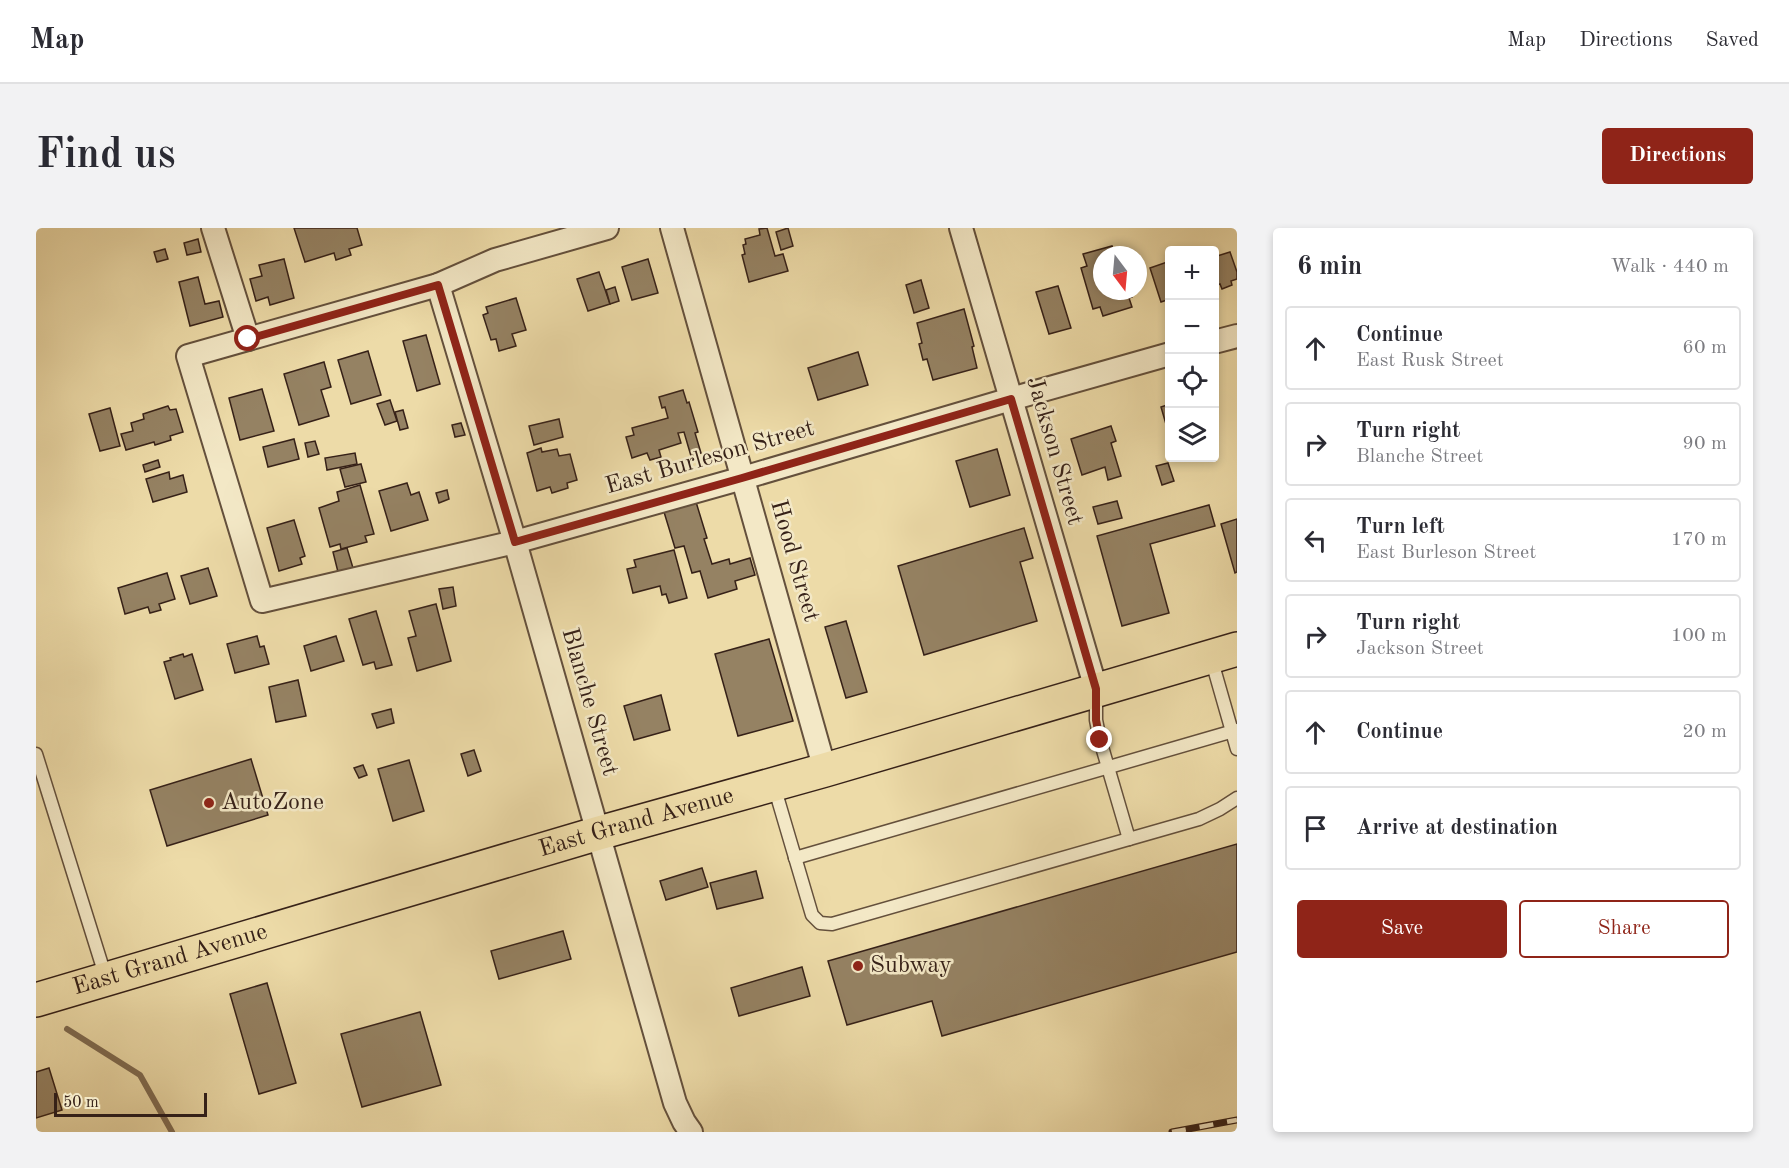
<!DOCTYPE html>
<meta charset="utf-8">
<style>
body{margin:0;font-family:"Old Standard TT",serif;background:#f2f2f3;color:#2b2b33}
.controls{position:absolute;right:18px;top:18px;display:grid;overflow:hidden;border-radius:6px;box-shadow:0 3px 9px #0003}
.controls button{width:54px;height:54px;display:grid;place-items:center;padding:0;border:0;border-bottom:2px solid #e1e1e2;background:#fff;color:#2b2b33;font:30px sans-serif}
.compass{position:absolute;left:1057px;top:18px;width:54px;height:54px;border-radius:50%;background:#fff;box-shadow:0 3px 9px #0003;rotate:164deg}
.scale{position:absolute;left:18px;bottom:15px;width:153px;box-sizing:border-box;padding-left:6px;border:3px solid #362118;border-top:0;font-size:16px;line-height:21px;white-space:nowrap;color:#362118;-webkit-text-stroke:4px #f3e8c6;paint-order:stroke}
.stop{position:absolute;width:18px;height:18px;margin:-14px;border:4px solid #8f2418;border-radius:50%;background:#fff}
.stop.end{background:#8f2418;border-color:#fff;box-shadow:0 2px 6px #0008}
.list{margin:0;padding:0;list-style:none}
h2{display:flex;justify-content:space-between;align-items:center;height:78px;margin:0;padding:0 24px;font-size:26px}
h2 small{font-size:20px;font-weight:400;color:#7c7c81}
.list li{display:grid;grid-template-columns:39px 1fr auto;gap:18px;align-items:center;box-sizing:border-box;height:84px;margin:0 12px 12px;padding:0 12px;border:2px solid #e1e1e2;border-radius:6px}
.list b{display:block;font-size:22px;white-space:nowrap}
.list p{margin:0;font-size:20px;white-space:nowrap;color:#7c7c81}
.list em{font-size:20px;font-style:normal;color:#7c7c81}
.actions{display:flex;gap:12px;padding:18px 24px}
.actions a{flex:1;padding:14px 0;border:2px solid #8f2418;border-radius:6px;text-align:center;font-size:21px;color:#8f2418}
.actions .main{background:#8f2418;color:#fff}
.icon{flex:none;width:33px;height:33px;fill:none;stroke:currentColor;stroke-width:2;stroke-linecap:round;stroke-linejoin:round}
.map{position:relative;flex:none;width:1201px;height:904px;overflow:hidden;border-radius:6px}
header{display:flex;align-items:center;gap:36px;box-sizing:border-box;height:84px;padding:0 30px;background:#fff;border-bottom:2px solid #e1e1e2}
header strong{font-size:28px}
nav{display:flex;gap:33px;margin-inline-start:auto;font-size:21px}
.intro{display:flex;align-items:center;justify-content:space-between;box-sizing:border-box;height:144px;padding:0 36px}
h1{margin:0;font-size:42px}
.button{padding:15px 27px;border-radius:6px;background:#8f2418;color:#fff;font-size:21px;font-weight:700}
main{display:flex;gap:36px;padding:0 36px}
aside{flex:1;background:#fff;border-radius:6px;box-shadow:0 3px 9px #0003}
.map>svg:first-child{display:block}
</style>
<header>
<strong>Map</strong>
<nav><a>Map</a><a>Directions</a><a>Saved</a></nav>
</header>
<div class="intro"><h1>Find us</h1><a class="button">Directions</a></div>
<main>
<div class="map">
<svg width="1201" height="904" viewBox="0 0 1201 904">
<rect width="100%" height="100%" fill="#eddba8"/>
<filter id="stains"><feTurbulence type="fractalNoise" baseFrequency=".00333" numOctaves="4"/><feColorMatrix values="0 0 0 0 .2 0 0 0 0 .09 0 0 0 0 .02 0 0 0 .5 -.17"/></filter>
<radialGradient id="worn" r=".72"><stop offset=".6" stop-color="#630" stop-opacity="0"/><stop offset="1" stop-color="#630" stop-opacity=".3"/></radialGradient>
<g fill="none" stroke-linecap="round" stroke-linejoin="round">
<polyline stroke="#7f6b51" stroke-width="6" points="31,801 104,847 136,904"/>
</g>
<g fill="#958263" stroke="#362118" stroke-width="1.5">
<polygon points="258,0 321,0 326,17 313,21 315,27 300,32 298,25 269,34"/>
<polygon points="731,0 739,28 747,26 752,43 713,54 706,27 709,26 707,17 710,16 709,11 724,7 723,1"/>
<polygon points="752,0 757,18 745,22 740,4"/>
<polygon points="162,11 165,24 151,27 148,15"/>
<polygon points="1076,18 1079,27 1066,27 1066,63 1094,63 1096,69 1093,70 1096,79 1067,88 1064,79 1057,81 1045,40 1051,38 1047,26"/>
<polygon points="129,21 132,31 121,34 118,24"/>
<polygon points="1194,24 1201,44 1201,51 1195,53 1196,57 1186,61 1184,56 1178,58 1178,29"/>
<polygon points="248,31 258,70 234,77 232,69 220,73 214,51 226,48 223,37"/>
<polygon points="612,31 622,65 596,72 586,39"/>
<polygon points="1134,33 1134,71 1125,74 1114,40"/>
<polygon points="563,44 574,76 552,83 541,51"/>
<polygon points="162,49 169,76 183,73 187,89 154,98 143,54"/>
<polygon points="885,52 893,80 878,85 870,57"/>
<polygon points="1022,58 1035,100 1013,106 1000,64"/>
<polygon points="579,59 583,73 574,76 570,62"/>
<polygon points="480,70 490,102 476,106 480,118 463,123 460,111 455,112 447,87 452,85 450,79"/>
<polygon points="928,81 938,118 936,119 941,140 897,152 891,131 887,132 883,116 886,115 881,95"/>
<polygon points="390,107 404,156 381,163 367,113"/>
<polygon points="332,123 345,167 315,176 302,132"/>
<polygon points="822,124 832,157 782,172 772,140"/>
<polygon points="288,134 295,159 285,162 293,188 263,197 248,146"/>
<polygon points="226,161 238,203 204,212 193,170"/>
<polygon points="647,162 651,175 653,174 662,204 659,205 665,225 655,228 648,204 642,205 645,215 623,222 625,229 614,232 611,225 596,230 590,209 598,207 596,200 632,190 629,179 626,180 623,169"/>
<polygon points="354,172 361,193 349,197 341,176"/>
<polygon points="1134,176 1134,210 1125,179"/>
<polygon points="132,178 134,182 140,181 147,204 134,208 135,212 119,217 118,214 90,222 85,206 97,203 95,195 108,191 107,186"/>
<polygon points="74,180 84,218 64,223 53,186"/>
<polygon points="367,182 372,200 364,202 359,184"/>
<polygon points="523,191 527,209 498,217 493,198"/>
<polygon points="425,195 429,207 419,209 416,197"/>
<polygon points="1075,198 1080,213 1075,215 1085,248 1072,252 1069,239 1046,247 1035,211"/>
<polygon points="258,211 263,231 232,239 227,219"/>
<polygon points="279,213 283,226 272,229 269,215"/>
<polygon points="505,220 506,224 521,221 523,228 534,226 541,252 531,255 532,260 516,265 514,259 501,263 491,225"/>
<polygon points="961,221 974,267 934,279 920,233"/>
<polygon points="319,225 321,236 291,242 289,230"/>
<polygon points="122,232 124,239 109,244 107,237"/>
<polygon points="1132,235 1138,253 1126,257 1120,238"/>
<polygon points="325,236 330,254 309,259 304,241"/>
<polygon points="133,244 134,251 147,247 151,264 117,274 110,251"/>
<polygon points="371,255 375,267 383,264 392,292 355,303 343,263"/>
<polygon points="324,257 338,306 329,308 331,314 305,321 304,316 294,319 283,280 303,273 301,264"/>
<polygon points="411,262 413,271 403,275 400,265"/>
<polygon points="1081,273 1086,290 1062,296 1057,279"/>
<polygon points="660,274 671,310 668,311 676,336 693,331 694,336 714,330 719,347 699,353 701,361 672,370 664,343 656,345 648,318 639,320 628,284"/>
<polygon points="1173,277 1179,298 1114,316 1133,385 1086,398 1061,308"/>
<polygon points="1201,291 1201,344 1199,345 1185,296"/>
<polygon points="258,292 269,328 264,330 266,336 243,343 231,300"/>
<polygon points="988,300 997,330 984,334 1001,393 888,427 862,338"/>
<polygon points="311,320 317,340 302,344 297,324"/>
<polygon points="638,322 651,370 633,375 630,366 626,367 624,358 597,365 591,341 600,339 598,332"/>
<polygon points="172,340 181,368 154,376 145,348"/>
<polygon points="131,345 139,371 123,376 125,382 114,385 112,379 89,386 82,360"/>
<polygon points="417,359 420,378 407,381 403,361"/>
<polygon points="400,376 415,433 381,443 372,410 380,408 373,383"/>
<polygon points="340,383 356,437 340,441 338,434 327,437 313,391"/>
<polygon points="810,393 831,464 810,470 789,399"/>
<polygon points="221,408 224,419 228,418 233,436 199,445 191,416"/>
<polygon points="300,408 308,433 275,443 268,418"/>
<polygon points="733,411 757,493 702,508 679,426"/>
<polygon points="147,426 148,429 156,426 167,462 139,471 128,434 135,432 134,430"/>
<polygon points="262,452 270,488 240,494 233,459"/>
<polygon points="625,467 634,502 598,512 588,478"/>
<polygon points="355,481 358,495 341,500 336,486"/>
<polygon points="438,522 445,543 432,548 425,526"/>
<polygon points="215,531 232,587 131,618 114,562"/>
<polygon points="373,532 388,583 357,593 342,541"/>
<polygon points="327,537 331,547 323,550 318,540"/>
<polygon points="1201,616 1201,724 906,808 896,773 811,797 792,733"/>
<polygon points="666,640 672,659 630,672 624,653"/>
<polygon points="720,643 727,670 681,681 674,655"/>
<polygon points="527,703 535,731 463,751 455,723"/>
<polygon points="766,739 774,768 703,788 695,760"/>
<polygon points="231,755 260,855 223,866 194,766"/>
<polygon points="384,784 405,857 326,879 305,806"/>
<polygon points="13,840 26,882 0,890 0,844"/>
</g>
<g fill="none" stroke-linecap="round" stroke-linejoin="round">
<g stroke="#64503c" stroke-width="15">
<g id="lane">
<polyline points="1175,430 1201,521"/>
<polyline points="1060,465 1060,492 1064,512 1093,611"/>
<polyline points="0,526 70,750"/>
<polyline points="738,558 776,687 784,695 796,696 1163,591 1184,581 1201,570"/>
<polyline points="759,630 1201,502"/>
</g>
</g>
<g stroke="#64503c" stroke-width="26">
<g id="street">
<polyline points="177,0 212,111"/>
<polyline points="571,0 459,32 402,57 152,128 226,373 479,314 707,250 975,171 1134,126"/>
<polyline points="636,0 789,542"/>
<polyline points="925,0 1060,461"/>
<polyline points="402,57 479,314 639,875 648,894 655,904"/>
<polyline points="1178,114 1201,108"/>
</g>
</g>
<g stroke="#362118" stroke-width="36">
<g id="highway">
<path id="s1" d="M0 772 563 605 789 542 1201 421"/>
</g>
</g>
<use href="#lane" stroke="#f3e8c6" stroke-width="12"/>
<use href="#street" stroke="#f3e8c6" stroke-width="22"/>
<use href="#highway" stroke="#eddba8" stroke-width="33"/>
<g stroke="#362118" stroke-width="7">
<polyline id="rail" points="1136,904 1201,892"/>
</g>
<use href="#rail" stroke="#f3e8c6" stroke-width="4.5" stroke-dasharray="14" stroke-linecap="butt"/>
</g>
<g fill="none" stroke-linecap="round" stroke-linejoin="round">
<polyline stroke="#8f2418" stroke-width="8" points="212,111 402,57 479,314 706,250 975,171 1060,461 1060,492 1064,512"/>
</g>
<g fill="#8f2418" stroke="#f3e8c6" stroke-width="2">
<circle cx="173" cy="575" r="6"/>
<circle cx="822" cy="738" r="6"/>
</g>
<g text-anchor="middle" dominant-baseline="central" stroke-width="5" stroke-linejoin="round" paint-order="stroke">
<g font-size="24" fill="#362118" stroke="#f3e8c6">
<text transform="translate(1018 223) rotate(74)">Jackson Street</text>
<text transform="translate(674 230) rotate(-16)">East Burleson Street</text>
<text transform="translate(758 333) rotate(74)">Hood Street</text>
<text transform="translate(553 474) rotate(74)">Blanche Street</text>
<text stroke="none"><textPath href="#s1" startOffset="626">East Grand Avenue</textPath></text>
<text stroke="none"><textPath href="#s1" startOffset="140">East Grand Avenue</textPath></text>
</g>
<g font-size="24" fill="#362118" stroke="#f3e8c6" text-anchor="start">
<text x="185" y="575">AutoZone</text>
<text x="834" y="738">Subway</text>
</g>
</g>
<rect width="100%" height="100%" filter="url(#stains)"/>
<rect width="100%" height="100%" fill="url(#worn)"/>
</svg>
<div class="controls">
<button>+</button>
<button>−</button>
<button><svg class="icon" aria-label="locate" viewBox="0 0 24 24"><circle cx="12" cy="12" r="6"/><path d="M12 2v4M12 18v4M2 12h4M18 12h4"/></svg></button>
<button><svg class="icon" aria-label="layers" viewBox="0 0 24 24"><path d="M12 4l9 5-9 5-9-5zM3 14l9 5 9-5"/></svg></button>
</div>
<svg class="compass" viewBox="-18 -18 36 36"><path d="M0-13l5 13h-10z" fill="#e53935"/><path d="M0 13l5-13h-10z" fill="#7c7c81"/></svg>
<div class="scale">50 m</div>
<div class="stop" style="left:212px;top:111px"></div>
<div class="stop end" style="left:1064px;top:512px"></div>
</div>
<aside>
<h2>6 min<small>Walk · 440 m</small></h2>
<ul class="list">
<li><svg class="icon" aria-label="ahead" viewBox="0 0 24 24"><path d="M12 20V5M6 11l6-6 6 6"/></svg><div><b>Continue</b><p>East Rusk Street</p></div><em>60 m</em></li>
<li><svg class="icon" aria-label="right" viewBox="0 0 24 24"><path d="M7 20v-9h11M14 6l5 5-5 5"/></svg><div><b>Turn right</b><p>Blanche Street</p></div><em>90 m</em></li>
<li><svg class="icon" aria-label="left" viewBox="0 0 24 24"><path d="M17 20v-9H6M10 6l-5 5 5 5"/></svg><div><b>Turn left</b><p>East Burleson Street</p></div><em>170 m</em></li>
<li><svg class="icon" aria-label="right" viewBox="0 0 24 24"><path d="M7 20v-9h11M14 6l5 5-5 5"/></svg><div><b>Turn right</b><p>Jackson Street</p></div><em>100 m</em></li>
<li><svg class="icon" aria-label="ahead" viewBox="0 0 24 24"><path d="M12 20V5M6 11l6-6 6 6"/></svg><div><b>Continue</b></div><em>20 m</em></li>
<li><svg class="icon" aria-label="arrive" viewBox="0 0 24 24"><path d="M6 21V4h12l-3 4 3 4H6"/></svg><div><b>Arrive at destination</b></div></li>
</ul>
<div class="actions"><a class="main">Save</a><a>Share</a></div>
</aside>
</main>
